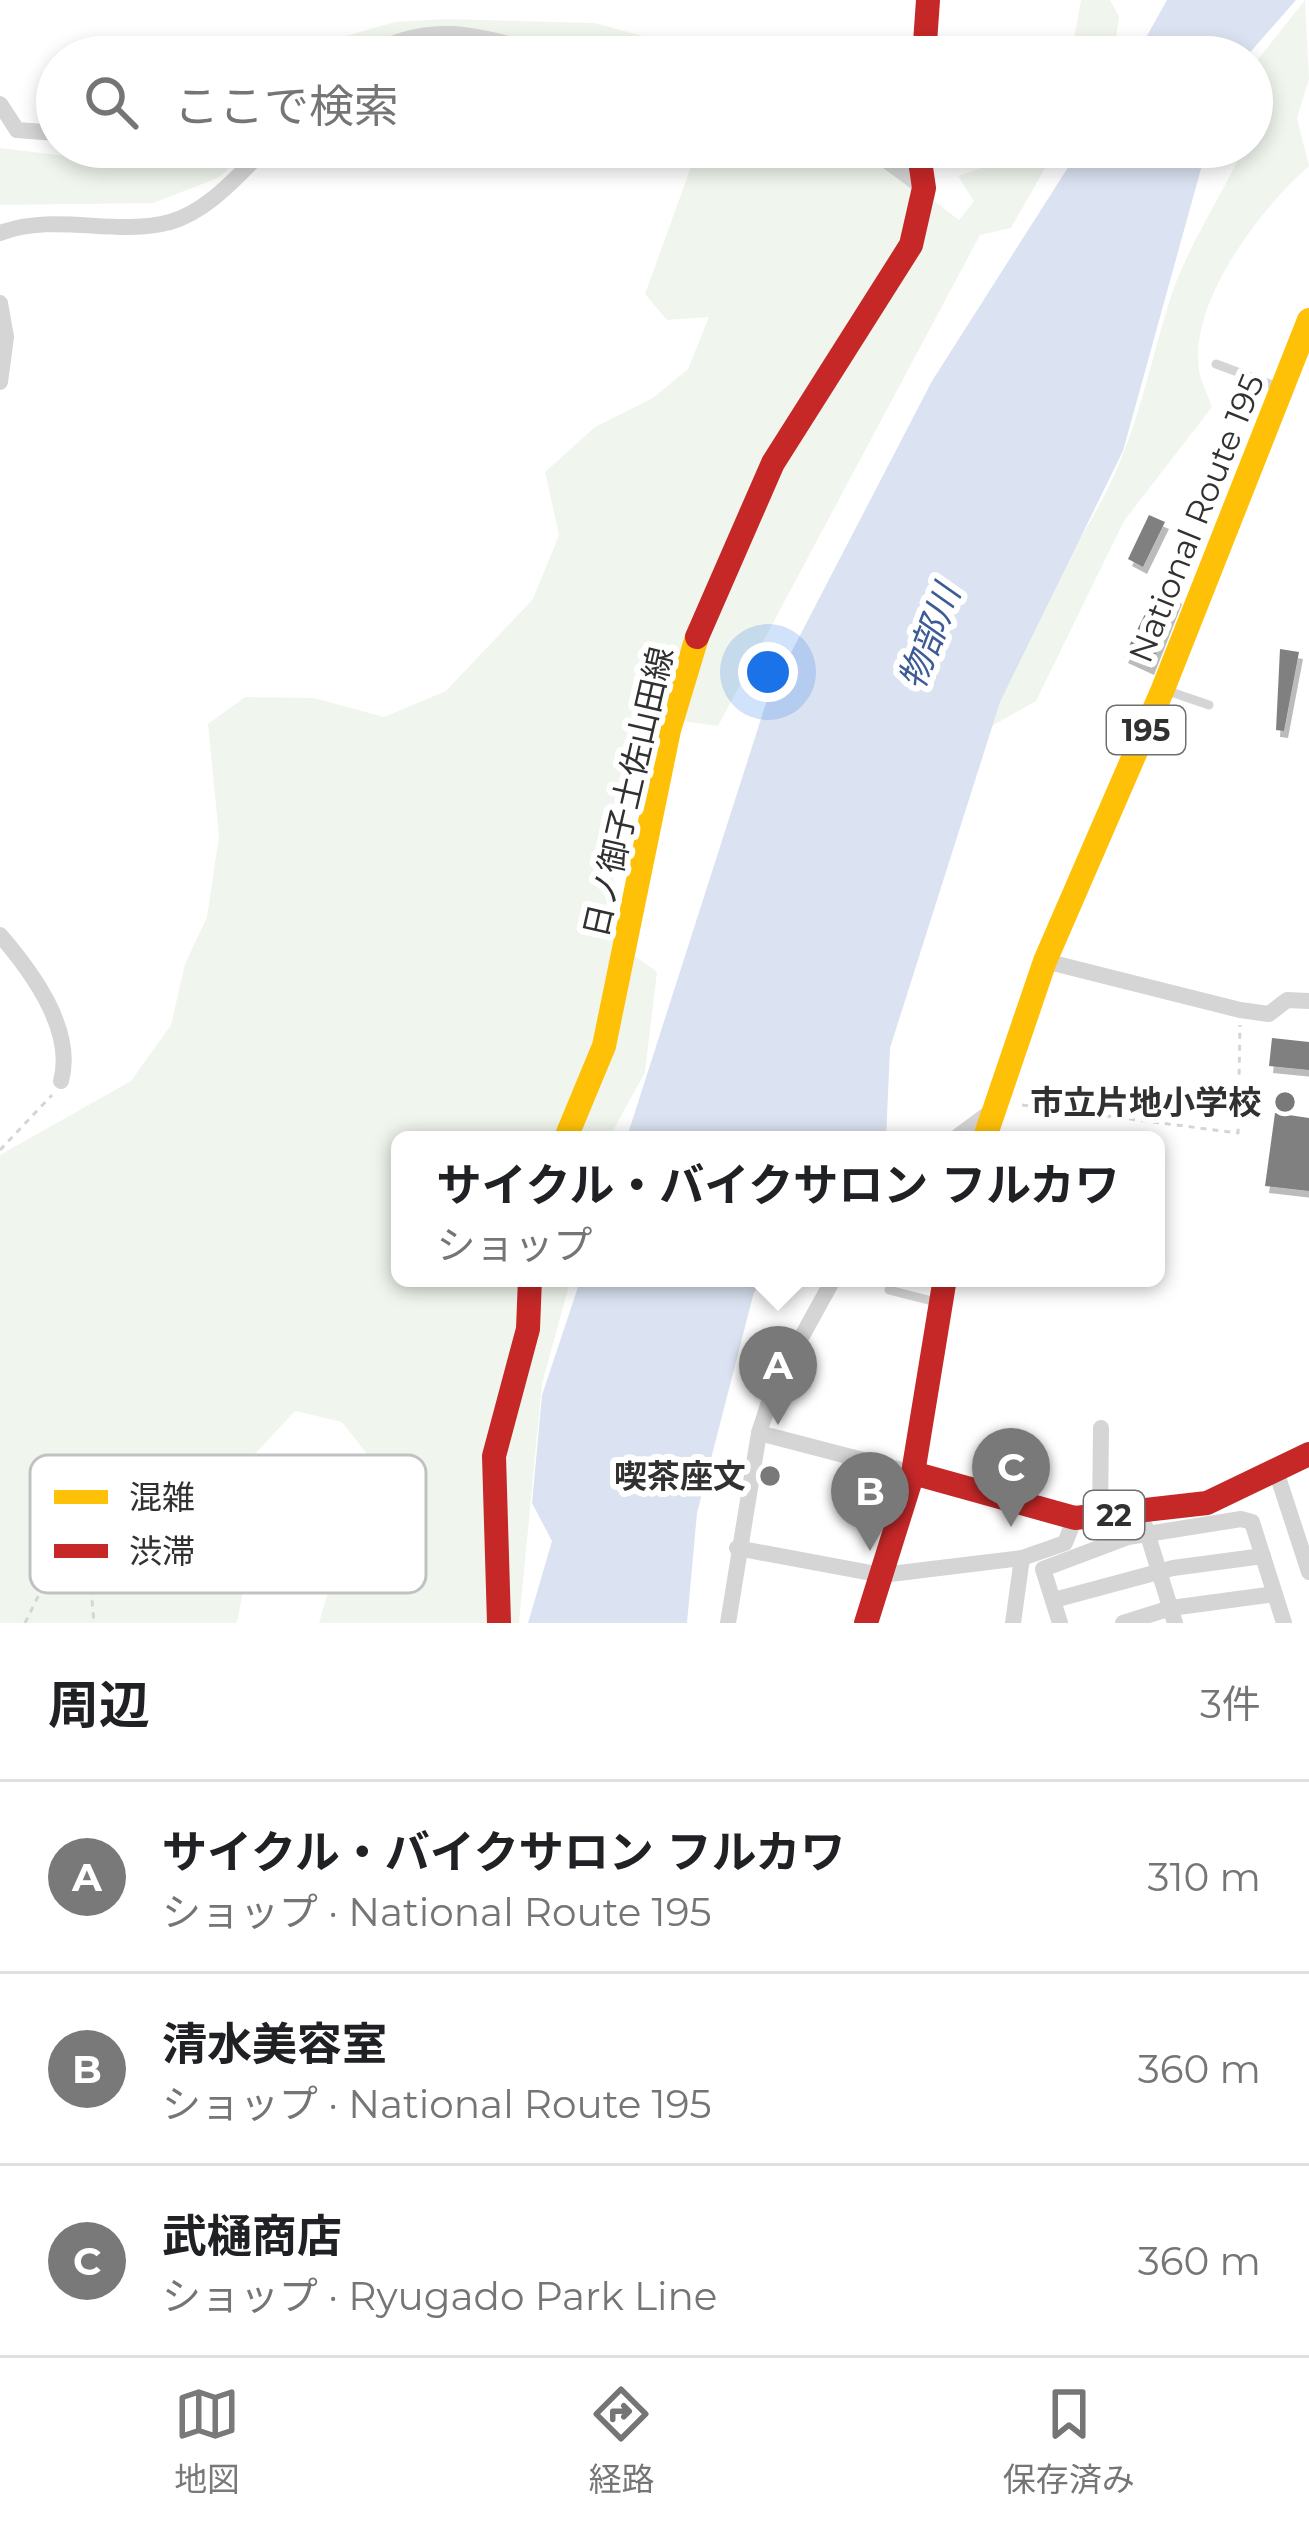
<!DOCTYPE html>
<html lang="ja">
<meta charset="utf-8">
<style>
body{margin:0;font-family:Montserrat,"Noto Sans JP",sans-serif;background:#f2f2f2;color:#202124}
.you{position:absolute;left:768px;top:672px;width:42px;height:42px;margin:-30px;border:9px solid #fff;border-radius:50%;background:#1a73e8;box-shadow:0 0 0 18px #1a73e833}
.badge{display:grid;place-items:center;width:78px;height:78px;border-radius:50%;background:#797979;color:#fff;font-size:39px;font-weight:700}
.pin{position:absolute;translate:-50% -99px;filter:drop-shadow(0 3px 6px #0008)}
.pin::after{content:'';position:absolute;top:63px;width:42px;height:36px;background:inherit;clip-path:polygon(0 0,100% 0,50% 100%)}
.popup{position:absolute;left:391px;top:1131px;width:774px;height:156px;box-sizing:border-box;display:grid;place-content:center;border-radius:18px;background:#fff;filter:drop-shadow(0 3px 9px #0005);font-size:39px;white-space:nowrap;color:#757577}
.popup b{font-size:45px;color:#202124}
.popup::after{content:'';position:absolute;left:50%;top:100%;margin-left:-24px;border:24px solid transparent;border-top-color:#fff}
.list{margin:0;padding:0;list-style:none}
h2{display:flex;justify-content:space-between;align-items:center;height:156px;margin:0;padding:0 48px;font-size:51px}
h2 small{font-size:39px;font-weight:400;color:#757577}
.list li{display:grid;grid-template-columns:78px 1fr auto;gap:36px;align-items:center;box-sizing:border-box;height:192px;padding:0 48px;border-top:3px solid #e0e0e0}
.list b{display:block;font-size:45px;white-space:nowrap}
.list p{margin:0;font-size:39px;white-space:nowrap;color:#757577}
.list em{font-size:39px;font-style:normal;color:#757577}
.icon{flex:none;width:66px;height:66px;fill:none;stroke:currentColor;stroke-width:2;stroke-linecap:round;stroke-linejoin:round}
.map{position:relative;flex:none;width:1309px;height:1623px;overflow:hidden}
.search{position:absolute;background:#fff;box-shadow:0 6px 18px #0003;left:36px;right:36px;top:36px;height:132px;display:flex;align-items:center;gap:30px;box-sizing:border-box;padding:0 42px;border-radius:66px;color:#757577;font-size:45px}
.sheet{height:732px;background:#fff}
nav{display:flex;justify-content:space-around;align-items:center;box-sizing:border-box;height:168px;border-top:3px solid #e0e0e0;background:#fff;font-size:33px;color:#757577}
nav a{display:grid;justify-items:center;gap:6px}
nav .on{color:#797979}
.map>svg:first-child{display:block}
</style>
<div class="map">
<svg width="1309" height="1623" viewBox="0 0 1309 1623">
<defs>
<filter id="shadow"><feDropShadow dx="4" dy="7" stdDeviation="0" flood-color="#0004"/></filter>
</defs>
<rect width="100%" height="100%" fill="#fff"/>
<g fill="#f0f6ed">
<polygon points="1081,0 1110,0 1119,17 1113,57 1071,57"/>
<path d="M1305 0 1309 79 1297 118 1309 166C1261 208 1189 301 1199 370 1201 382 1208 395 1212 407L1124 521 1036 701 990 727C1007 630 1081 555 1119 464 1142 410 1153 352 1171 296 1189 244 1221 197 1244 147H1252V67Z"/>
<polygon points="446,19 595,23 718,57 272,57 395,22"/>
<path d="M230 147H252L218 178 153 203 0 205V148C59 154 180 177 230 147Z"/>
<path d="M671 147H863L959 220 974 201 958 176 997 163 1009 147H1057L1011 228 980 235 718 726 674 720 639 758 608 906 622 947 657 972 645 1072 608 1140H400V1278H571L542 1384 519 1623H319C334 1567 360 1511 367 1454L342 1422 295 1411 255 1454 249 1558 237 1623H0V1155L131 1081 171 1025 185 964 207 917 219 836 208 724 245 697 314 698 384 717 446 691 533 599 559 535 545 472 595 427 653 398 688 369 709 317 667 320 645 294 691 167Z"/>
</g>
<g fill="#dbe3f2">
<polygon points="1167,0 1296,0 1246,57 1135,57"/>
<polygon points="1081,147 1207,147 1123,451 1000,702 890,1048 886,1140 626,1140 768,697 932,381"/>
<polygon points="581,1278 767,1278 754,1292 697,1513 687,1623 528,1623 552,1541 532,1503 542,1395"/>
</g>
<g fill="#808080" filter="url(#shadow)">
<polygon points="1149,515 1165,522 1143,567 1128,559"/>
<polygon points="1158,588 1178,597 1150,668 1124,656"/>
<polygon points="1280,649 1299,652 1284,731 1276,730"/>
<polygon points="1272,1038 1309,1042 1309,1070 1269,1066"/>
<polygon points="1275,1113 1309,1118 1309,1191 1265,1186"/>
</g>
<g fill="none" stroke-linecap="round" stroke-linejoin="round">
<g stroke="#d5d5d5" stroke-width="3" stroke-dasharray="6 6" stroke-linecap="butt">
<polyline points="1022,1105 1238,1133 1240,1025"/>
<polyline points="0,1150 52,1095"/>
<polyline points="25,1623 57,1558 74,1546 88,1554 94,1623"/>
</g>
<g stroke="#d5d5d5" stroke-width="9">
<polyline points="1216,364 1278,387"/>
<polyline points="1168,691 1209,705"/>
<polyline points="889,1290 936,1302"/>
</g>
<g stroke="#d5d5d5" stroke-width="16">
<path d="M366 57C431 17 484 37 552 57"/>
<polyline points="0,104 17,130 57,133"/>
<polyline points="868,147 924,188"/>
<path d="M0 233C56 212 114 237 170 222 209 211 239 174 267 147"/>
<polyline points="0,303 6,337 0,382"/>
<path d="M0 935C32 972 75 1030 61 1081"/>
<polyline points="1045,961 1240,1010 1269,1014 1287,1000 1309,1001"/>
<polyline points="953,1140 988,1114"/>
<polyline points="759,1433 913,1473"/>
<polyline points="1277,1474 1309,1572"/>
<polyline points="1100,1516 1101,1428"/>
<polyline points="1145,1526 1175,1623"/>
<polyline points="737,1548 882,1575 1022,1558 1065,1543 1075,1518"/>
<polyline points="1054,1600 1173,1568 1263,1556"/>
<polyline points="728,1623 759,1433 774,1387 834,1278"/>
<polyline points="1013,1623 1022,1558"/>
<polyline points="1060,1623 1043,1569 1128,1537 1241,1519 1252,1522 1284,1623"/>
<polyline points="1123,1623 1171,1608 1275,1594"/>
</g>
<g stroke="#ffc107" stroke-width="24">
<polyline points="565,1140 604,1046 669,730 697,637"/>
<polyline points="984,1140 1045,961 1163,689 1309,320"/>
</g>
<g stroke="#c62828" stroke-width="24">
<polyline points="924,57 928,0"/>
<polyline points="697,637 773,463 911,245 924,188 918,147"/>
<polyline points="913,1473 1075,1518 1207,1503 1309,1454"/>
<polyline points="499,1623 494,1456 528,1329 530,1278"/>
<polyline points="866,1623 913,1473 945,1278"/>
</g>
</g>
<g fill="#797979" stroke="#fff" stroke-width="4.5">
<circle cx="1285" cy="1102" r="12"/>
<circle cx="770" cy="1476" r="12"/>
</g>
<g text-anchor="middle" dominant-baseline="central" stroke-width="12" stroke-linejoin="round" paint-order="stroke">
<g fill="#fff" stroke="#6f6f6f" stroke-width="3">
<rect x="1107" y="706" width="78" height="48" rx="9"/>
<rect x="1084" y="1491" width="60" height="48" rx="9"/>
</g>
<g font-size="30" font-weight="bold" fill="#313131">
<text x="1146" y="730">195</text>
<text x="1114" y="1515">22</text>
</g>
<g font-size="33" fill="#313131" stroke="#fff">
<text transform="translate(1196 518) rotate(-68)">National Route 195</text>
<text transform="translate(628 792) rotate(-77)">日ノ御子土佐山田線</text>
</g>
<g font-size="33" font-weight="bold" fill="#313131" stroke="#fff" text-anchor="end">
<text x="1261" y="1102">市立片地小学校</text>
<text x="746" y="1476">喫茶座文</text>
</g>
<g font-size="36" font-style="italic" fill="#3d5b95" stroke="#fff">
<text transform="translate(929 637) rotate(-69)">物部川</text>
</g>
</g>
<rect x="30" y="1455" width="396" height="138" rx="18" fill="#fff" stroke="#c1c1c1" stroke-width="3"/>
<rect x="54" y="1490" width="54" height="14" fill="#ffc107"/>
<rect x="54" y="1544" width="54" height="14" fill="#c62828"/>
<g font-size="33" fill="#313131">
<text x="129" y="1509">混雑</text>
<text x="129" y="1563">渋滞</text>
</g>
</svg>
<div class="you"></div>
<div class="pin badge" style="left:778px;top:1425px">A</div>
<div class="popup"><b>サイクル・バイクサロン フルカワ</b>ショップ</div>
<div class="pin badge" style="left:870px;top:1551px">B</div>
<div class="pin badge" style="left:1011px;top:1527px">C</div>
<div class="search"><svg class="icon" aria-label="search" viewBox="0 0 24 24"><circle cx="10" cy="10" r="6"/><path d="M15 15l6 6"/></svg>ここで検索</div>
</div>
<section class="sheet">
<h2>周辺<small>3件</small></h2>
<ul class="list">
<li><span class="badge">A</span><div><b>サイクル・バイクサロン フルカワ</b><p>ショップ · National Route 195</p></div><em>310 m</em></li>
<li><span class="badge">B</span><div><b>清水美容室</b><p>ショップ · National Route 195</p></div><em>360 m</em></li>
<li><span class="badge">C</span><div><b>武樋商店</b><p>ショップ · Ryugado Park Line</p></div><em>360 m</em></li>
</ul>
</section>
<nav>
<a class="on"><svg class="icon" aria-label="map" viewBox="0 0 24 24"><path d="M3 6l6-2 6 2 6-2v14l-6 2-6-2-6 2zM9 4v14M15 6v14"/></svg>地図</a>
<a><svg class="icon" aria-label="directions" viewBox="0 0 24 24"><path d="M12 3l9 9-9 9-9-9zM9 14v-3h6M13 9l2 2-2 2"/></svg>経路</a>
<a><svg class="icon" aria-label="saved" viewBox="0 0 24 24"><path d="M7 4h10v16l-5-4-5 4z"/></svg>保存済み</a>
</nav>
